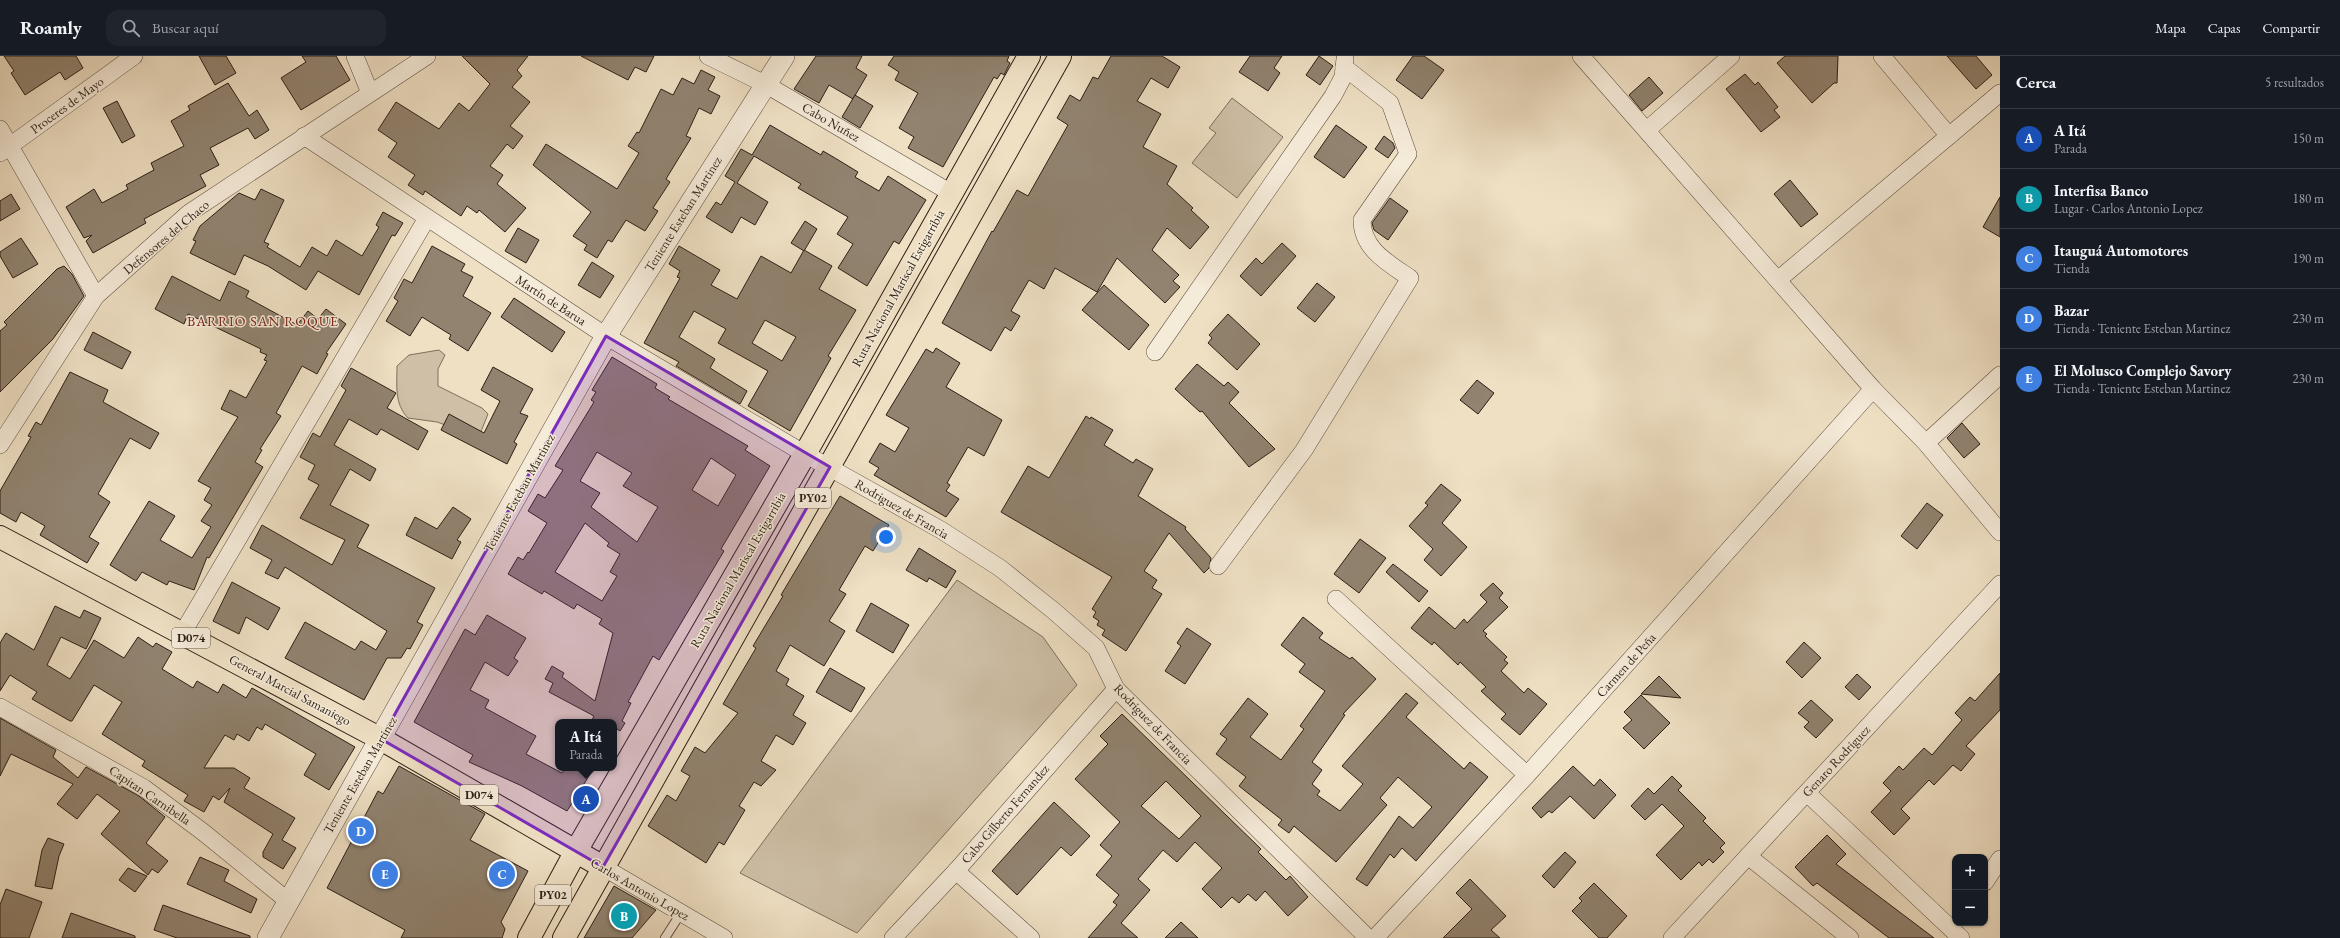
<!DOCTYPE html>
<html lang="es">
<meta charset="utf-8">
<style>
body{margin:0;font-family:"EB Garamond",serif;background:#20242c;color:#f1f3f6}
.controls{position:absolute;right:12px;bottom:12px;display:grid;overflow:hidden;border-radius:8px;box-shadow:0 1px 3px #0004}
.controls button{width:36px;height:36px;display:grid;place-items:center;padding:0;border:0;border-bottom:1px solid #363941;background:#171b24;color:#f1f3f6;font:20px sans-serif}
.you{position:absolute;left:886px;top:481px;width:14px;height:14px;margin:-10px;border:3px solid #fff;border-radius:50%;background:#1a73e8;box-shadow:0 0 0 6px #1a73e833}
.badge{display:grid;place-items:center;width:26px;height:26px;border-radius:50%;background:#c59692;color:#fff;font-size:13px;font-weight:700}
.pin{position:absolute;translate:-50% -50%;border:2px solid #fff;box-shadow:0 1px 4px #0006}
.popup{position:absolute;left:555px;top:663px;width:62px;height:52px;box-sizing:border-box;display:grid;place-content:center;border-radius:8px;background:#171b24;filter:drop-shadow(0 1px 3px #0005);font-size:13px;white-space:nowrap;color:#9ea1a6}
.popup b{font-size:15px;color:#f1f3f6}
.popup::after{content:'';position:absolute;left:50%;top:100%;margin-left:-8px;border:8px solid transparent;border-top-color:#171b24}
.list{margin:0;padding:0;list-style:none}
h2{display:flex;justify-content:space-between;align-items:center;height:52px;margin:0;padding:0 16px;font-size:17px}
h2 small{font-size:13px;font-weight:400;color:#9ea1a6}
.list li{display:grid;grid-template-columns:26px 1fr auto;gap:12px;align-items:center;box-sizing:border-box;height:60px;padding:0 16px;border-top:1px solid #363941}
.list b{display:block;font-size:15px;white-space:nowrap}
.list p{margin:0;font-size:13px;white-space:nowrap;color:#9ea1a6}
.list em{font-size:13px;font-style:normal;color:#9ea1a6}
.icon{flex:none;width:22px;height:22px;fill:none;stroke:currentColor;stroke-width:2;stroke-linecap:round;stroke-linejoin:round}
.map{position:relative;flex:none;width:2000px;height:882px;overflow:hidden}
header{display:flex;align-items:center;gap:24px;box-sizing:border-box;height:56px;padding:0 20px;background:#171b24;border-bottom:1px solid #363941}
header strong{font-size:19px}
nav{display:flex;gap:22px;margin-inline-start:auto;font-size:14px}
.search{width:280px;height:36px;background:#20242c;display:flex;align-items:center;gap:10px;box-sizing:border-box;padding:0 14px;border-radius:12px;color:#9ea1a6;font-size:15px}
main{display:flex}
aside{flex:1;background:#171b24}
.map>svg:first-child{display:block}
</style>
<header>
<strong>Roamly</strong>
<div class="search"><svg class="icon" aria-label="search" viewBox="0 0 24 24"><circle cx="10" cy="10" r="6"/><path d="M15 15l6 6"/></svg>Buscar aquí</div>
<nav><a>Mapa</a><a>Capas</a><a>Compartir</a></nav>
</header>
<main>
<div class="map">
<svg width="2000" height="882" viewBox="0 0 2000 882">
<rect width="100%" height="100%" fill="#efe0c4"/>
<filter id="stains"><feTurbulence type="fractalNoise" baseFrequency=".005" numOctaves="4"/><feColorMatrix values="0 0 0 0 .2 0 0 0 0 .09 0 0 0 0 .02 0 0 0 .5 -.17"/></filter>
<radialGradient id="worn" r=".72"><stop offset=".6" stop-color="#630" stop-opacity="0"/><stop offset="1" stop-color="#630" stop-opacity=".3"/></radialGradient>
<g fill="#cebfa6" stroke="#7d6f5d">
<polygon points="1232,42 1283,81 1237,142 1192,107 1216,77 1209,72"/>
<path d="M439 294 445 299 438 313V330L482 352 488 358 480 378 473 379 437 366 408 362C394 348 397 328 397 310L409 299Z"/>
<polygon points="957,524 1043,581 1077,629 857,877 740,817"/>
</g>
<g fill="#918370" stroke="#2c1f14" fill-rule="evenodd">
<polygon points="4,0 76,0 83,12 65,24 60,16 25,39 11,17 14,15"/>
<polygon points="199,0 226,0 236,17 215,29"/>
<polygon points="302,0 336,0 350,24 301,54 281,22 306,6"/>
<polygon points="462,0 528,0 517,14 522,20 512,31 530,46 510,70 523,80 513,93 507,88 490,110 503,119 497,128 526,152 505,176 479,154 477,157 467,150 461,160 425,135 423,139 408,129 415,119 388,101 397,87 378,74 396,46 439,73 459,47 469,55 490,28"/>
<polygon points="581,0 654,0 646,16 635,11 628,24"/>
<polygon points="816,0 862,0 856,12 867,19 853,43 829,29 819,47 794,33"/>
<polygon points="894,0 1009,0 1007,5 1010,7 1004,19 1001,17 997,23 994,21 943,111 908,92 914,81 899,72 918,37 895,24 899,16 888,9"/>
<polygon points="1111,0 1162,0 1180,11 1168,32 1151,22 1137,45 1161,58 1143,91 1177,110 1167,128 1193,152 1191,154 1209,171 1190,193 1167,172 1152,194 1179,219 1173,225 1180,231 1165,247 1117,202 1097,236 1055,212 1044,233 1029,224 1011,255 1020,260 1011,275 1005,271 991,295 942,267 992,175 993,176 1017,134 1028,140 1068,69 1057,62 1070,39 1080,45 1093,21 1098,23"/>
<polygon points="1250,0 1282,0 1274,12 1280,17 1268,35 1239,16"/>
<polygon points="1319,0 1333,10 1320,29 1306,19"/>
<polygon points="1413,0 1424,0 1444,14 1422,43 1396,24"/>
<polygon points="1785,0 1838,0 1837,27 1834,27 1812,47 1777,7"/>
<polygon points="1947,0 1976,0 1992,19 1976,33"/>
<polygon points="701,14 715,21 708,34 720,40 711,58 699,52 686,80 691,82 666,123 670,126 653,152 658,155 645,175 626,164 612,186 608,184 597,202 584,194 587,189 573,180 591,156 533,109 546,88 617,133 639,97 628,90 637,76 639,77 661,33 673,39 682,22 694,28"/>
<polygon points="1745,18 1755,29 1758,26 1778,51 1774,54 1780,61 1761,76 1726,33"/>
<polygon points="1649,21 1663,37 1642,55 1629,39"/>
<polygon points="228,27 249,60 257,54 269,74 255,83 248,72 210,92 219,109 200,119 206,130 144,163 146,167 93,197 86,185 92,179 84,182 66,151 94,133 102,147 128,133 126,129 154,114 151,107 184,90 171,65 190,54 188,50"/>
<polygon points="855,39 873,50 860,72 842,61"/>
<polygon points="117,45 135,80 122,87 103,52"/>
<polygon points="770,69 821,99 823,95 835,102 858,116 855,121 879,135 888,120 926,144 899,188 894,185 867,230 838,212 853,188 837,178 848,161 798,132 801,128 754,100 737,127 768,146 755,169 741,161 732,177 706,161 716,146 721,149 735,126 725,120 741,93 752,99"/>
<polygon points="1336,69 1367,91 1344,122 1314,101"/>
<polygon points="1384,80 1393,87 1395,92 1388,102 1375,93"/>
<polygon points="1790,124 1818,158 1801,171 1774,138"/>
<polygon points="261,133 284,144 264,186 269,188 267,191 300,211 312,191 327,200 336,184 362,200 379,171 376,169 383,156 403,167 395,180 392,179 359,239 318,215 306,234 268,210 244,199 235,219 190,197 196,185 193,184 200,170 239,137 255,144"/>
<polygon points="11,138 20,153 0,165 0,145"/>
<polygon points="2000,141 2000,181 1983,171"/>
<polygon points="1390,142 1408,155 1388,184 1374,174 1372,167"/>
<polygon points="805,165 817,173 804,195 791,187"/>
<polygon points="518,172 539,184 526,207 505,195"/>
<polygon points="21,182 38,208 13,222 0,200 0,196"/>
<polygon points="1282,187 1296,200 1261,240 1240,220 1256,202 1262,208"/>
<polygon points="432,190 465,208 461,215 473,221 463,240 491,257 468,295 449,283 451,279 422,261 410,280 386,265 398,245 394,242 404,223 412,227"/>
<path d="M679 190 720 214 711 229 737 243 761 200 791 217 804 194 832 210 819 233 856 254 828 300 831 302 790 375 748 350 768 315 718 287 726 273 694 255 679 281 715 303 710 312 747 335 740 348 676 310 679 306 644 287 680 222 677 221 680 215 669 208ZM765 264 796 281 782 305 752 287Z"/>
<polygon points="592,206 614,220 600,242 578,229"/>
<polygon points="64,210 72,218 84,240 53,283 0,336 0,275 7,269 4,266 57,213"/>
<polygon points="172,220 220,245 229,225 249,235 246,241 297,269 308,255 318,263 326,253 346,268 326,297 328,298 317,318 302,310 276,357 281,360 260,393 262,394 255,406 263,411 209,502 207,501 194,534 169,525 167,529 142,516 136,525 110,509 149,445 175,460 160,484 192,502 211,471 201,465 212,449 204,444 211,432 198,425 238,361 221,353 230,334 246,342 267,305 264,304 267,299 260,296 261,293 188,258 184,268 155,253"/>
<polygon points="1317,227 1335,241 1315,266 1297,252"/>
<polygon points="1104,229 1149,269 1129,294 1082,254"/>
<polygon points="514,242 565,276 552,296 501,261"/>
<polygon points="1228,258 1260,288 1237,314 1208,287 1212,282 1209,279"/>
<polygon points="93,276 131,296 122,313 84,294"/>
<polygon points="936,292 960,307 946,331 1002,364 984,400 968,391 947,427 950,429 946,435 959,443 946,461 874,419 879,412 869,406 880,387 895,396 909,372 886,359 926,293 933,297"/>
<path d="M612 301 657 328 655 332 670 341 668 343 748 390 745 394 770 410 721 493 724 495 659 604 653 600 628 646 631 647 622 665 625 667 620 675 614 671V666H591L594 660 549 636 553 627 545 623 552 610 564 617 562 621 595 645 613 577 599 568 602 563 577 548 574 553 544 535 542 538 508 518 518 501 523 504 528 496 529 497 547 467 528 455 538 438 545 442 563 414 555 410 594 346 591 344 596 336 592 334ZM597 396 632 417 623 430 658 451 637 486 591 451 600 437 580 425ZM711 402 736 419 718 450 692 434ZM585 467 609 487 607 490 620 498 610 516 617 520 602 545 555 516Z"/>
<polygon points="1197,308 1224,330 1228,326 1239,336 1229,347 1275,393 1249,411 1202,355 1200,356 1175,333"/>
<polygon points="493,311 533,333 520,357 528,360 514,386 517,388 507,408 441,374 449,358 484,377 500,345 481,334"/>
<polygon points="351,312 396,337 387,352 428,375 418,394 381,373 377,379 349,363 334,389 376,413 370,425 350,413 330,449 369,469 357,491 435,532 417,566 423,569 410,593 407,592 401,602 387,602 364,644 285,602 305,566 355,594 361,585 376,594 387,575 285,511 278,523 265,517 272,504 250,492 262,469 332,509 345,484 300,462 319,429 308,423 315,409 300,401 313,377 320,381 346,334 341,330"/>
<polygon points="70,316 108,334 103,346 159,377 150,393 130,382 98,438 110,446 89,481 99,487 87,507 40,479 45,470 21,456 16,466 0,457 0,435 31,381 28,380 36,366 41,369"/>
<polygon points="1477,324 1494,337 1478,358 1460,344"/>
<polygon points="1086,360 1090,363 1091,361 1113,374 1104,389 1133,407 1136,403 1153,413 1138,440 1186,471 1185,473 1211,502 1209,512 1204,517 1169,477 1144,515 1157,524 1152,532 1162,538 1126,595 1102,579 1105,574 1097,569 1099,565 1093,561 1096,556 1092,553 1112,521 1001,456 1028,410 1049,422"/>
<polygon points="1962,367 1980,388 1964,402 1947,382"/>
<polygon points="1441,428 1461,444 1442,467 1467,491 1441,520 1424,504 1433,493 1409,470 1428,449 1425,447"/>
<polygon points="840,440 889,469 873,495 865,490 839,534 846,538 829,565 845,575 824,610 790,589 776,615 789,623 786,629 804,640 793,659 806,667 793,689 776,679 761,705 776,714 761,730 754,726 739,750 745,754 724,789 719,786 706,807 648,770 667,739 676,745 690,720 681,715 695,691 705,697 738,657 723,648 756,592 753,590 783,540 781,539"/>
<polygon points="1927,447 1943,459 1917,493 1901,480"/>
<polygon points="453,451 471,463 457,484 461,486 452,503 406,479 415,461 437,473"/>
<polygon points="1360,483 1386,502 1359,537 1334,518"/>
<polygon points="919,492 956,515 946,532 929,522 927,526 906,514"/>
<polygon points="1393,508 1428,535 1419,546 1386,516"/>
<polygon points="232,526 280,552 268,574 246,561 239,578 213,565"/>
<polygon points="1493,527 1503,537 1499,542 1508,551 1483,575 1487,578 1485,580 1507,601 1504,604 1508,607 1501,615 1524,637 1528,632 1547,648 1520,679 1501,663 1506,658 1481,635 1486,631 1460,606 1458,609 1434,586 1432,589 1411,572 1429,551 1455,573 1464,563 1467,567 1487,546 1480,539"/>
<polygon points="871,547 909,569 893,597 856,575"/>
<polygon points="55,550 80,562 84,554 101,562 86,593 61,581 47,609 70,623 94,584 124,602 138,581 153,591 156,587 172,596 162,613 193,632 197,625 218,637 223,628 246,642 252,632 355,691 329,734 304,719 316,698 265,668 262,674 257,671 249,685 237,678 234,684 225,679 204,712 234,712 250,722 244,732 295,762 282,784 296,792 283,813 263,801 263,796 273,778 224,746 230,732 219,744 213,740 204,756 184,745 188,739 142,710 145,705 102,678 122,646 94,629 72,665 70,665 32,643 37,636 10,619 0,635 0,587 6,577 34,594"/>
<polygon points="487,559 526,582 514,602 518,605 508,620 485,606 470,634 489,644 485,652 536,680 526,698 562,717 565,712 594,712 567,755 522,730 469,706 473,699 414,666 465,573 475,579"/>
<polygon points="1303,561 1323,577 1319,582 1350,603 1352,601 1376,623 1343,658 1345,659 1312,706 1322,714 1312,728 1320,735 1317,739 1340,755 1363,728 1342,710 1406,637 1418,647 1406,661 1464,713 1470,706 1488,721 1416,805 1402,792 1394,802 1390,798 1367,830 1356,823 1399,760 1413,772 1432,751 1398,721 1380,742 1387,749 1336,806 1294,770 1289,777 1278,769 1282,764 1239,730 1246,721 1216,698 1227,683 1220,678 1248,642 1268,658 1250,681 1281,704 1304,673 1300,670 1325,635 1299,616 1305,608 1281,589"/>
<polygon points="1187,572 1211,588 1185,628 1165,615 1181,590 1177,587"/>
<polygon points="1804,586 1821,602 1802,622 1786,606"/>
<polygon points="830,612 865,632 851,656 816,636"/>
<polygon points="2000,617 2000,654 1966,690 1975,698 1961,715 1953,709 1934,729 1929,724 1901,753 1910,762 1894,779 1871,756 1891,735 1883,727 1899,710 1903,714 1924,692 1932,699 1962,664 1955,657 1970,641 1975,645"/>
<polygon points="1857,618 1871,631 1859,644 1845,631"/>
<polygon points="1659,620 1681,642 1641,638"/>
<polygon points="1641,639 1670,667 1644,693 1623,672 1632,664 1624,656"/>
<polygon points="1811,644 1833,664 1816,682 1804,671 1809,666 1798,657"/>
<path d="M1122 658 1261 793 1258 796 1286 824 1290 820 1308 841 1288 860 1265 835 1256 845 1248 838 1239 847 1232 841 1221 852 1202 833 1222 812 1195 786 1177 806 1163 794 1138 823 1150 834 1121 867 1138 882H1088L1117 849 1113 846 1119 839 1096 819 1112 800 1100 789 1120 766 1075 723 1108 688 1100 680ZM1166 725 1201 760 1179 783 1141 750Z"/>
<polygon points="0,662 56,694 53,701 78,722 86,711 139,740 165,761 146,787 168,805 158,817 152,813 148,819 101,778 120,755 97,738 77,763 57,748 73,728 11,698 0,720"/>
<polygon points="399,710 485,758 470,784 528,815 501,866 505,873 502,882 401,882 405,874 327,832 378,735 383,738"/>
<polygon points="1573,710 1594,730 1600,723 1616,739 1594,763 1570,740 1552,757 1549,755 1541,762 1532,752"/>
<polygon points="1672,720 1682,730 1678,734 1706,762 1703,765 1725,787 1720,792 1724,796 1713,807 1709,803 1702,810 1699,806 1681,824 1656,799 1684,770 1662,748 1645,764 1631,750 1648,732 1654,738"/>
<polygon points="1054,746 1090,780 1071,800 1061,791 1017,839 992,815"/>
<polygon points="1827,779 1846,798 1836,808 1934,882 1889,882 1817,827 1813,830 1795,811"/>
<polygon points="48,782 64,788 59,800 52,833 35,830 42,794"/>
<polygon points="1565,796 1576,806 1554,832 1542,820"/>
<polygon points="200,801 229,814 224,825 257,843 251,857 187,828"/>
<polygon points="128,812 147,820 135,836 119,824"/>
<polygon points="1470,823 1506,860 1491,874 1500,882 1443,882 1472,853 1456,837"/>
<polygon points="1594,827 1627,860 1607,882 1599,882 1572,855 1582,845 1579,842"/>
<polygon points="614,830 656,854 632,882 584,882"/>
<polygon points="6,833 42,846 29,882 0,882 0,849"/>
<polygon points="163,849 250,880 250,882 177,882 154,874"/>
<polygon points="71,857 135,880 135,882 62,882"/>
<polygon points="1181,866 1198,882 1165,882"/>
</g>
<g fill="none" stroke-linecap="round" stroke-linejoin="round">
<g stroke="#5d4f40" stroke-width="10">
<polyline id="service" points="665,882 681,857"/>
</g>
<g stroke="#5d4f40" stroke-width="18">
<g id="minor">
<polyline points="355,0 370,37"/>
<polyline points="708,0 765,28 951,137"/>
<polyline points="1581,0 1873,333 1926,387 2000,476"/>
<polyline points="1882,0 1949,80"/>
<polyline points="0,73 96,240"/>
<polyline points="1647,74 1731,0"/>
<polyline points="304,80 606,280 805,398 941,474 1000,512 1054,555 1096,592 1116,633 1368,882"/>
<polyline points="0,97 134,0"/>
<polyline points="1779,223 2000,37"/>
<polyline points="1155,296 1333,40 1343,21 1345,3"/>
<polyline points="1926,387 2000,319"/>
<polyline points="0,389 96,240 189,157 427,0"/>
<path d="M1218 510 1304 394 1410 222C1388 207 1362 193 1362 164L1408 98 1390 47 1344 11"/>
<polyline points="1336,543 1527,719"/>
<polyline points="182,578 427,162"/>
<polyline points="0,651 144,732 203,776 288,845"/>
<polyline points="1807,737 1961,882"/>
<polyline points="1748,800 1850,882"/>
<polyline points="603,811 724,882"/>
<polyline points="956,815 1031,882"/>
<polyline points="1985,826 2000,803"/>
<polyline points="893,882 956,815 1116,633"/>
<polyline points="1375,882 1527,719 1873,333"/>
<polyline points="1672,882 2000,528"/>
</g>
</g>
<g stroke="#5d4f40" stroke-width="22">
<polyline id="tertiary" points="268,882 606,280 784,0"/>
</g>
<g stroke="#2c1f14" stroke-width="24">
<polyline id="primary" points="0,481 381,683 603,811"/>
</g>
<g stroke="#2c1f14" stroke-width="24">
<g id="trunk">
<polyline points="529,882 576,795 805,398 1029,0"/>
<polyline points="564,882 1060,0"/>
</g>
</g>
<use href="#service" stroke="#f5ebd9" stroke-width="8"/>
<use href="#minor" stroke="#f5ebd9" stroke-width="17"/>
<use href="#tertiary" stroke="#f5ebd9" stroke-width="21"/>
<use href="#primary" stroke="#efe0c4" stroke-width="22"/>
<use href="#trunk" stroke="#efe0c4" stroke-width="22"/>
</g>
<path fill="#7b2cbf" fill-opacity="0.2" stroke="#7b2cbf" stroke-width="3" stroke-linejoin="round" d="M606 280 830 411 603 811 381 683Z"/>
<g text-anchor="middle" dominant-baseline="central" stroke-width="3" stroke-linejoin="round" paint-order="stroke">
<g fill="#f5ebd9" stroke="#685c4f" stroke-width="1">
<rect x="795" y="432" width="36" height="20" rx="3"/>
<rect x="172" y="572" width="38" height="20" rx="3"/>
<rect x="460" y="729" width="38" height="20" rx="3"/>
<rect x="535" y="829" width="36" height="20" rx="3"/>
</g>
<g font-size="12" font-weight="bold" fill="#2c1f14">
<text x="813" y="442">PY02</text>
<text x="191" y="582">D074</text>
<text x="479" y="739">D074</text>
<text x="553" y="839">PY02</text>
</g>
<g font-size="13" fill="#2c1f14" stroke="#f5ebd9">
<text transform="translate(67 49) rotate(-36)">Proceres de Mayo</text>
<text transform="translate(831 66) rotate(30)">Cabo Nuñez</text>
<text transform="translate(683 158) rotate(-58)">Teniente Esteban Martinez</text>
<text transform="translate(166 181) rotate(-40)">Defensores del Chaco</text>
<text transform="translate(898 232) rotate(-61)">Ruta Nacional Mariscal Estigarribia</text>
<text transform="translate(551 244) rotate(33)">Martín de Barua</text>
<text transform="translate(519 437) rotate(-61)">Teniente Esteban Martinez</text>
<text transform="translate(902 453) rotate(30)">Rodriguez de Francia</text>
<text transform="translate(738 514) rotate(-60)">Ruta Nacional Mariscal Estigarribia</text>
<text transform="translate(1626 609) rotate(-48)">Carmen de Peña</text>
<text transform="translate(290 634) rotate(28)">General Marcial Samaniego</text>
<text transform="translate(1153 668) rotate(46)">Rodriguez de Francia</text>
<text transform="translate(1836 705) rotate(-47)">Genaro Rodriguez</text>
<text transform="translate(360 719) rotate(-60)">Teniente Esteban Martinez</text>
<text transform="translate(150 739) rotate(34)">Capitan Carnibella</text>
<text transform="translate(1005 758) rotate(-49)">Cabo Gilberto Fernandez</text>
<text transform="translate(640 833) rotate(30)">Carlos Antonio Lopez</text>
</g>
<g font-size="14" letter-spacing="1" fill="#7a1f14" stroke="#f5ebd9">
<text x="263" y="265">BARRIO SAN ROQUE</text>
</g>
</g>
<rect width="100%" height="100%" filter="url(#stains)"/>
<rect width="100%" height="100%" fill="url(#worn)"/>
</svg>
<div class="controls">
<button>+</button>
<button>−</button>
</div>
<div class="you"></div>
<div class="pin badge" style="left:586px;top:743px;background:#1a4fb4">A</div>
<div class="popup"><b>A Itá</b>Parada</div>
<div class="pin badge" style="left:624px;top:860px;background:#0f9aa8">B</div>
<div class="pin badge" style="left:502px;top:818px;background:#3f7fe0">C</div>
<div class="pin badge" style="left:361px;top:775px;background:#3f7fe0">D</div>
<div class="pin badge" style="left:385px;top:818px;background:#3f7fe0">E</div>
</div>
<aside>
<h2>Cerca<small>5 resultados</small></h2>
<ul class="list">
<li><span class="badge" style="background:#1a4fb4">A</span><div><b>A Itá</b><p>Parada</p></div><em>150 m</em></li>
<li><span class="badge" style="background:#0f9aa8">B</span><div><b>Interfisa Banco</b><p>Lugar · Carlos Antonio Lopez</p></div><em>180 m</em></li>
<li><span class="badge" style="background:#3f7fe0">C</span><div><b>Itauguá Automotores</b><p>Tienda</p></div><em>190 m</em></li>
<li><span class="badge" style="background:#3f7fe0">D</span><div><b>Bazar</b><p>Tienda · Teniente Esteban Martinez</p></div><em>230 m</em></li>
<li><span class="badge" style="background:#3f7fe0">E</span><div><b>El Molusco Complejo Savory</b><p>Tienda · Teniente Esteban Martinez</p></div><em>230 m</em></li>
</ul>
</aside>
</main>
